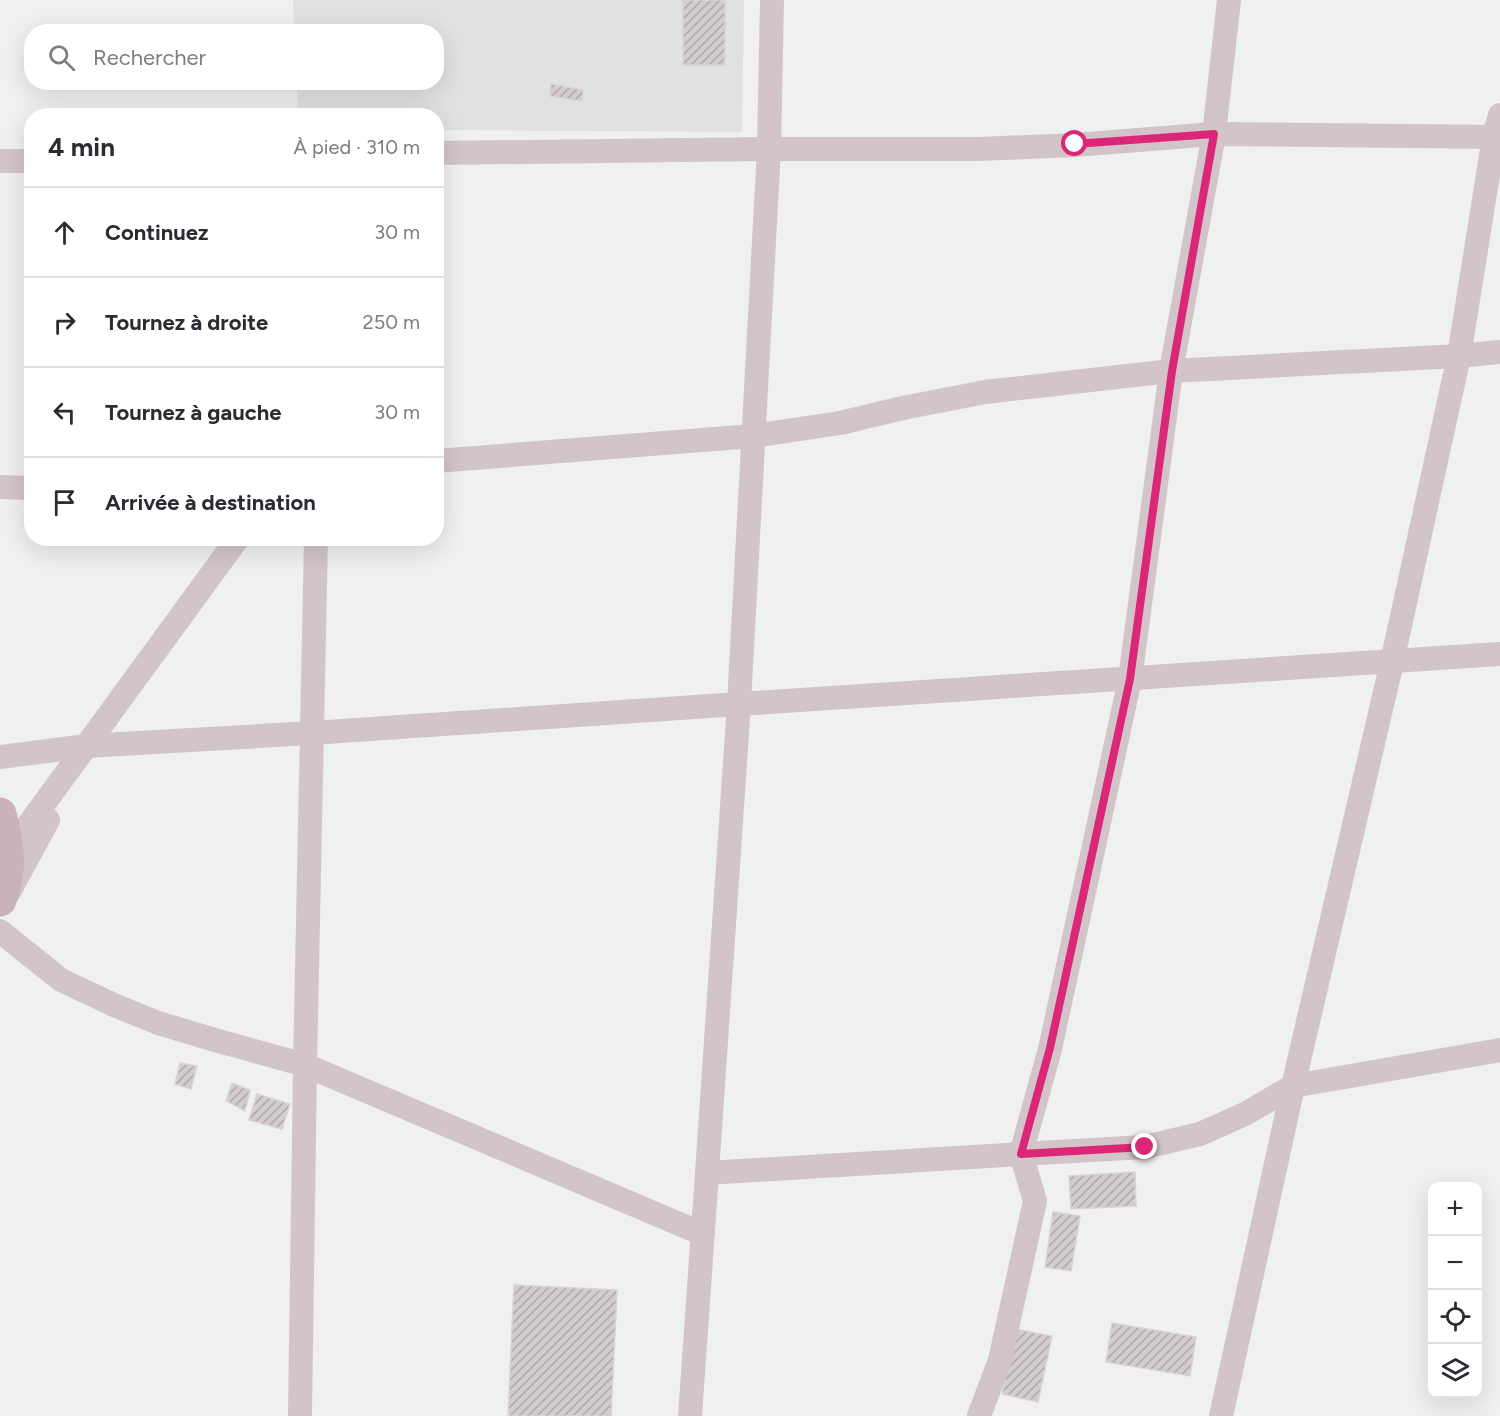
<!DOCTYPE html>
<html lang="fr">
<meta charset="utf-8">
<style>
body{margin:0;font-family:Figtree,sans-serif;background:#f2f2f3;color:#2b2b33}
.controls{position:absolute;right:18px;bottom:18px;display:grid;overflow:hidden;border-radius:12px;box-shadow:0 6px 24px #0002}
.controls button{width:54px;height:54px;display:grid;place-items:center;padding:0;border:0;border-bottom:2px solid #e1e1e2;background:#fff;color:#2b2b33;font:30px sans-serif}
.stop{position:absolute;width:18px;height:18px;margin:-14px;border:4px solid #db2777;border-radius:50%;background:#fff}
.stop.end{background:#db2777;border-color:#fff;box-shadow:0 2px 6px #0008}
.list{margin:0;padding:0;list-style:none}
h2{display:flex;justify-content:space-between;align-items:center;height:78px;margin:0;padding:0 24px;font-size:26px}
h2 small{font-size:20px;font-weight:400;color:#7c7c81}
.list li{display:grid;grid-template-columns:39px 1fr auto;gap:18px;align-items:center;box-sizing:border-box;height:90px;padding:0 24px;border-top:2px solid #e1e1e2}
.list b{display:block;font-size:22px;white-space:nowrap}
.list em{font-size:20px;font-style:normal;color:#7c7c81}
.icon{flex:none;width:33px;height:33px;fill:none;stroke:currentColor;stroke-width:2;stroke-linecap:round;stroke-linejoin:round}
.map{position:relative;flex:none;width:1500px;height:1416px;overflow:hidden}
.search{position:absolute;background:#fff;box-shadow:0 6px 24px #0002;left:24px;top:24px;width:420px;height:66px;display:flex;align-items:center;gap:15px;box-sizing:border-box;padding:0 21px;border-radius:24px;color:#7c7c81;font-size:22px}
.panel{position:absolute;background:#fff;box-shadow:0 6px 24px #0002;left:24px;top:108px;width:420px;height:438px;border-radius:24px}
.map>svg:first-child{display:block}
</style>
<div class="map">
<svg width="1500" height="1416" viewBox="0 0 1500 1416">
<defs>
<pattern id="building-hatch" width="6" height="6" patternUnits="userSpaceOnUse" patternTransform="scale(1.5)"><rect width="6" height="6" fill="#d3cccd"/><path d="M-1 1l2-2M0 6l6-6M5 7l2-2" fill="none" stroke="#aea8a9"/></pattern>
</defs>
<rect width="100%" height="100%" fill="#eff1ef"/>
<polygon fill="#e0e2e1" points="293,0 744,0 742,132 437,130 436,116 298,115 297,83 436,82 436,32 294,31"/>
<g fill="url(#building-hatch)" stroke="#dad3d4" stroke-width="1.5">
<rect x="683" y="0" width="42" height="65"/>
<polygon points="551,84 583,90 582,101 550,96"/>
<polygon points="180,1063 197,1066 191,1089 175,1084"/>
<polygon points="232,1083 250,1090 245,1111 226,1101"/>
<polygon points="257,1094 290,1104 282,1129 249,1120"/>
<polygon points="1135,1172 1136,1206 1071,1209 1069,1176"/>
<polygon points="1053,1212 1080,1216 1071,1271 1045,1267"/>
<polygon points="514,1285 617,1290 611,1416 508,1416"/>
<polygon points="1112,1323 1196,1337 1190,1376 1106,1362"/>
<polygon points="1016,1329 1052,1336 1038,1402 1002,1394"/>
</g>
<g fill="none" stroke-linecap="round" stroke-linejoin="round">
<g stroke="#d3c4c9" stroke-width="24">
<polyline points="436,153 769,149 979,149 1075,145 1214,134 1500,137"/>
<polyline points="0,161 32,161"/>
<polyline points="436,461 753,436 840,423 903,408 985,392 1171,371 1459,356 1500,352"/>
<polyline points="0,487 32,488"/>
<polyline points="0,757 86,746 312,733 739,704 1500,654"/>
<polyline points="1,860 8,853 238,538"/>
<polyline points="9,892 48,820"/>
<polyline points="0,931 61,980 114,1005 158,1023 215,1040 305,1065 703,1234"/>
<polyline points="707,1173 739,704 769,149 772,0"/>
<polyline points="300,1416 305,1065 316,538"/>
<polyline points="690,1416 707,1173 1021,1154 1050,1049 1130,679 1171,371 1214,134 1229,0"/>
<polyline points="979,1416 1000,1360 1035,1201 1021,1154 1145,1147 1200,1134 1245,1114 1293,1086 1500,1050"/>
<polyline points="1221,1416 1293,1086 1392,662 1459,356 1494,137 1500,115"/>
</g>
<path stroke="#cbb1ba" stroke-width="33" d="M0 814C8 847 12 867 0 900"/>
</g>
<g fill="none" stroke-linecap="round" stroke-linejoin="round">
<polyline stroke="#db2777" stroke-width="8" points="1075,144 1214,134 1172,371 1130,679 1050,1048 1021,1154 1145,1147"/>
</g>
</svg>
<div class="controls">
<button>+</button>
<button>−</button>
<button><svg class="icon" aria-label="locate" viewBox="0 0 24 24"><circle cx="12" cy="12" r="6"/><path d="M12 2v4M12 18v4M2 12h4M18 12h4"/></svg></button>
<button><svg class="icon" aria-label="layers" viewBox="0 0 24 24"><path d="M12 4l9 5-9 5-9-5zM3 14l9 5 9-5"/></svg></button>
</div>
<div class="stop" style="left:1075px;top:144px"></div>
<div class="stop end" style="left:1145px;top:1147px"></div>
<div class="search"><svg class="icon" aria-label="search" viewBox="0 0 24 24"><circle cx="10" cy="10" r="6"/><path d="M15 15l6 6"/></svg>Rechercher</div>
<section class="panel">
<h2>4 min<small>À pied · 310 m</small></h2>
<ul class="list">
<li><svg class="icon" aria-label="ahead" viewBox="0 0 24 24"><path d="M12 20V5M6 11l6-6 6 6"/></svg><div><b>Continuez</b></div><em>30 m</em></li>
<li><svg class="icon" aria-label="right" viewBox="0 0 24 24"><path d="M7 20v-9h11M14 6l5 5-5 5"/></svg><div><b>Tournez à droite</b></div><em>250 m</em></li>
<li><svg class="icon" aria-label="left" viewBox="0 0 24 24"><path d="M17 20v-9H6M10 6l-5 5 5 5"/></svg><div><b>Tournez à gauche</b></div><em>30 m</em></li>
<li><svg class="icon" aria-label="arrive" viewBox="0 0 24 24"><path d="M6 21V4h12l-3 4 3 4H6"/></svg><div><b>Arrivée à destination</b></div></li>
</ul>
</section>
</div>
